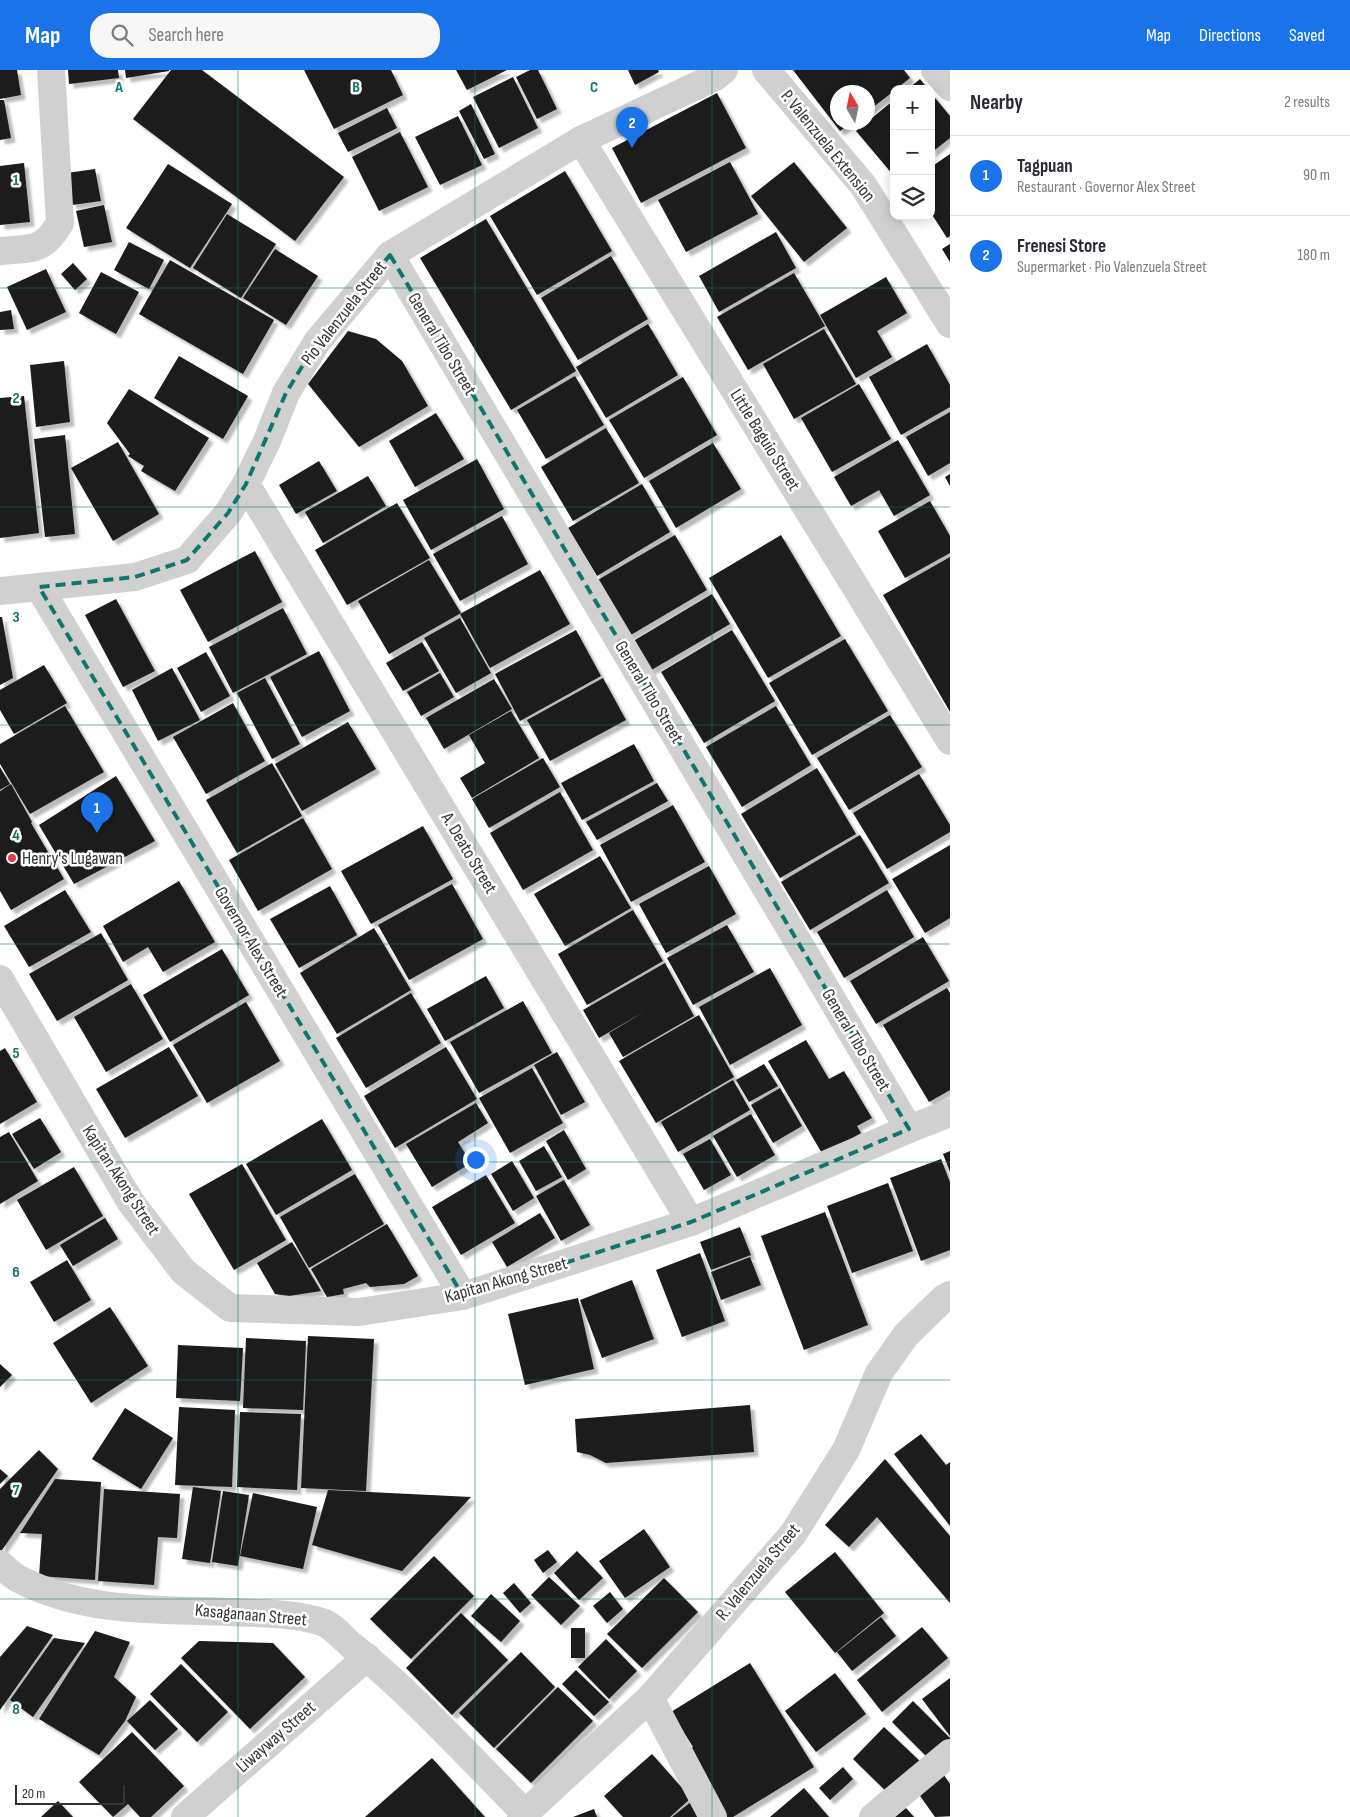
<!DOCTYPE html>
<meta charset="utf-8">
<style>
body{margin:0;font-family:"Sofia Sans Condensed",sans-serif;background:#f7f7f7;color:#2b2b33}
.controls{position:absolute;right:15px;top:15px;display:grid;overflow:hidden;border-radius:10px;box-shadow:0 2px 12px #0003}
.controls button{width:45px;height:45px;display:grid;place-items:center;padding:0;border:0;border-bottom:1px solid #e1e1e2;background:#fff;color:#2b2b33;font:25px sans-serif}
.compass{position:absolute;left:830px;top:15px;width:45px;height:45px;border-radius:50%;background:#fff;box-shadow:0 2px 12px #0003;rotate:351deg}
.scale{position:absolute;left:15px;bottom:12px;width:110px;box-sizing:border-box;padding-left:5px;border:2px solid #333;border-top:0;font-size:14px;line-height:18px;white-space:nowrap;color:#333;-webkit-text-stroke:4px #fff;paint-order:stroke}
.you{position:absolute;left:475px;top:1089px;width:18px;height:18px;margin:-12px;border:4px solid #fff;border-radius:50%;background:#1a73e8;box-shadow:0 0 0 8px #1a73e833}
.badge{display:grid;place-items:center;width:32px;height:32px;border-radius:50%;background:#1a73e8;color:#fff;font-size:16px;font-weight:700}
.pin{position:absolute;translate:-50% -41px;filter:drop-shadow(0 1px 2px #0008)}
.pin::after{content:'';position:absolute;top:26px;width:18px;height:15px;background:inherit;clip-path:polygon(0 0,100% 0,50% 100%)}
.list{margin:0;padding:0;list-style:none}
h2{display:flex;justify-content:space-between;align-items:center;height:65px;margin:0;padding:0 20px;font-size:21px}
h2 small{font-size:16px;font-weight:400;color:#7c7c81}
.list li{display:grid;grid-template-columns:32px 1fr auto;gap:15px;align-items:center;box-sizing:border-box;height:80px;padding:0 20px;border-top:1px solid #e1e1e2}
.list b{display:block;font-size:19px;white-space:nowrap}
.list p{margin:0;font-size:16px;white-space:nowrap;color:#7c7c81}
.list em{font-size:16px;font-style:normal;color:#7c7c81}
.icon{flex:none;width:28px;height:28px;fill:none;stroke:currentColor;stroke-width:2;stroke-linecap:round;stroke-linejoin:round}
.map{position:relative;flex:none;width:950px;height:1747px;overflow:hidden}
header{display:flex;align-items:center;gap:30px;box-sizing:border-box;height:70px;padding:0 25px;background:#1a73e8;color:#fff}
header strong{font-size:24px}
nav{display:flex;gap:28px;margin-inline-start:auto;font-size:18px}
.search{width:350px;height:45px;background:#f7f7f7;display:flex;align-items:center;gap:12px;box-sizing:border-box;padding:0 18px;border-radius:20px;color:#7c7c81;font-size:19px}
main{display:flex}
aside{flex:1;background:#fff}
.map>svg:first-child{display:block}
</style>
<header>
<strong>Map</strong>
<div class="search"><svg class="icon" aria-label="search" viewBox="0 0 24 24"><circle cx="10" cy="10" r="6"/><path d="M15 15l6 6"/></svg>Search here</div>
<nav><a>Map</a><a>Directions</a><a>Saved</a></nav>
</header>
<main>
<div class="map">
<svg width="950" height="1747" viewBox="0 0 950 1747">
<defs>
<filter id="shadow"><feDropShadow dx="4.5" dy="4.5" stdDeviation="1" flood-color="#0004"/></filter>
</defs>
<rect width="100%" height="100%" fill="#fff"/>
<g fill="#1a1a1a" filter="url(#shadow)">
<polygon points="0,0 17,0 21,25 0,29"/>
<polygon points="68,0 118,0 119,8 69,14"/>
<polygon points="125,0 169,0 169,1 126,8"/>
<polygon points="171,0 202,0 344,107 295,171 133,49"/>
<polygon points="304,0 391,0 403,25 334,59"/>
<polygon points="456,0 507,0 467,20"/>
<polygon points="530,0 538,0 557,39 537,49 516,7"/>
<polygon points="628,0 658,0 659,2 635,15"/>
<polygon points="793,0 904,0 910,8 896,19 894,19 894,21 868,41 868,22 838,22 838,52 852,52 840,61"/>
<polygon points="513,7 538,58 499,78 473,27"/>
<polygon points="920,9 928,19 908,19"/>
<polygon points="717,23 746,78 641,133 612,78"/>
<polygon points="931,23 950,46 950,68 931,83"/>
<polygon points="0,30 4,30 11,68 0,70"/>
<polygon points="894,30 894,106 856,61"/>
<polygon points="471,34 495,84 484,89 459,41"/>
<polygon points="387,38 397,58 348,82 338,63"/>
<polygon points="458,46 482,95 440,115 415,67"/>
<polygon points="400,62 428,117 379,141 352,87"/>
<polygon points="950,84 950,166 947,168 931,143 931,97"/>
<polygon points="730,92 758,144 686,182 658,130"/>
<polygon points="794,92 847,158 804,192 751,126"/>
<polygon points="24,93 30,152 0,155 0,96"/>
<polygon points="168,94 232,134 190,198 126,158"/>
<polygon points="95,99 101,131 72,135 67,103"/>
<polygon points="565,101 612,181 537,225 490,146"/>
<polygon points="104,135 112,172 84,177 76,141"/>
<polygon points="227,144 276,174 241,228 193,198"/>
<polygon points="486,149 576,301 511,340 420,188"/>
<polygon points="776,162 796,198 719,242 699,206"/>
<polygon points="129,172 164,190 149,219 114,200"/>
<polygon points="950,174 950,192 942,179"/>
<polygon points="275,179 318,206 286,255 243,228"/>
<polygon points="611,186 648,249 578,290 541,228"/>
<polygon points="170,190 274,250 243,304 139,244"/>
<polygon points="73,193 87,209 75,220 61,204"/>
<polygon points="46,199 66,242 27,260 7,217"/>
<polygon points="101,202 139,222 116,264 79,243"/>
<polygon points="794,203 825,256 748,300 717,247"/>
<polygon points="886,207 907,243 877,261 892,287 856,308 820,245"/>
<polygon points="11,240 14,259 0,260 0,242"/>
<polygon points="648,254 678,305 606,348 576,297"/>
<polygon points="824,259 856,314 794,349 763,294"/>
<polygon points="348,261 376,269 402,291 428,336 359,377 308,314"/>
<polygon points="927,274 950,315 950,337 901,365 869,307"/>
<polygon points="179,286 248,326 223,369 154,328"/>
<polygon points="64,291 70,352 36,357 30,295"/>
<polygon points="575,306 604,355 546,389 517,340"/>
<polygon points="683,307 717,365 644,408 609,350"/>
<polygon points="859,314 891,369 832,402 801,348"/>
<polygon points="129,319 209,368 175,421 141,401 144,396 128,386 130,384 107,353"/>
<polygon points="24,326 39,463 0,468 0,328"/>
<polygon points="950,342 950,393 928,406 906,367"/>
<polygon points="436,343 464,389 415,417 389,371"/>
<polygon points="606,358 639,413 573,451 541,397"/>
<polygon points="65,365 75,464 45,467 34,369"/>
<polygon points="898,370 930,425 894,446 879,420 851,436 834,407"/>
<polygon points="118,372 159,444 113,471 71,398"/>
<polygon points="713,373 741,419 676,458 649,411"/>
<polygon points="477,389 504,439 431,480 403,430"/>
<polygon points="319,391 337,421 296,444 279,415"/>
<polygon points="950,404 950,416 945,407"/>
<polygon points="368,406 386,436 323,473 305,442"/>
<polygon points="642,414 670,462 597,506 568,458"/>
<polygon points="930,431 950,466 950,483 905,508 878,461"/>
<polygon points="397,433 430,488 347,535 315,480"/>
<polygon points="502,446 528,494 460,531 433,484"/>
<polygon points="675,465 707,520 629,566 596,511"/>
<polygon points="781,465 841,566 768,608 709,508"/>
<polygon points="255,481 282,532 208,572 180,520"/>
<polygon points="950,487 950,642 883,525"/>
<polygon points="429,490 461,543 389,584 358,531"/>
<polygon points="540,500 570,554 490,598 460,544"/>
<polygon points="712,524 730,554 648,602 630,573"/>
<polygon points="116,529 155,601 123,617 85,545"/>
<polygon points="283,538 307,584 233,623 209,577"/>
<polygon points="0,547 2,547 13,608 0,615"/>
<polygon points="460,548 491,603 456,623 424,568"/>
<polygon points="576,560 601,606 520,651 495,604"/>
<polygon points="732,560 775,631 704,673 661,602"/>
<polygon points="845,569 888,641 812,685 769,613"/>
<polygon points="422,572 439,601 403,621 386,593"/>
<polygon points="319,581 350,641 302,667 270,607"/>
<polygon points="206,582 230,626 201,642 177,598"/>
<polygon points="44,595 67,633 14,664 0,640 0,620"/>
<polygon points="172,598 200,650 158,671 132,620"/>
<polygon points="440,603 454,627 421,646 407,622"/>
<polygon points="265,608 300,674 272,689 237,623"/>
<polygon points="603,608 626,650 550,691 527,650"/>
<polygon points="494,609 512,639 444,679 426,648"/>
<polygon points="233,633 265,691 206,724 173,667"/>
<polygon points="65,636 104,702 30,744 0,694 0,674"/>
<polygon points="776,636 811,695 742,737 706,677"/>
<polygon points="511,641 539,688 472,728 460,708 485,693 469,665"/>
<polygon points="890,645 922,697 849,740 817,688"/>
<polygon points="348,652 376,699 302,741 275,694"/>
<polygon points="634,674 654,711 582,750 561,713"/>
<polygon points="543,688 560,717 489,758 472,729"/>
<polygon points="272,693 302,746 237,783 206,730"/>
<polygon points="0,697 10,714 0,720"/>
<polygon points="817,698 856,764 780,808 741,744"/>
<polygon points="919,704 950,755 950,762 887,799 853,743"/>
<polygon points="116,706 155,771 74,814 39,755"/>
<polygon points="657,713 668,731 597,770 586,752"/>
<polygon points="11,714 32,752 31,753 64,809 11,840 0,821 0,721"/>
<polygon points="560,722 593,780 523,820 490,763"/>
<polygon points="673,735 705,792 631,832 600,775"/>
<polygon points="303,748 332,799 258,841 229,790"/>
<polygon points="423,756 453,809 371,854 341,801"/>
<polygon points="860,765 889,813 810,860 781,812"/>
<polygon points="950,775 950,848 925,863 892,809"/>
<polygon points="600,786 631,838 565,876 534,824"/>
<polygon points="709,796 736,844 666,883 639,834"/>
<polygon points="179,811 215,872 163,902 148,877 123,892 103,856"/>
<polygon points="452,814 483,869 409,910 378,855"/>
<polygon points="330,816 357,865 299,898 270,849"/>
<polygon points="65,820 91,862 29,897 4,856"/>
<polygon points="887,820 914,867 844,908 817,862"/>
<polygon points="633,840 663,891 587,935 558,884"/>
<polygon points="727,855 754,902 693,935 667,888"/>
<polygon points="374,858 411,920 337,964 300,903"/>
<polygon points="101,863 128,910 57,951 29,904"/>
<polygon points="923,867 949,911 876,954 850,911"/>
<polygon points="222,879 249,925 170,972 143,925"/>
<polygon points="665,893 694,946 623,987 609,963 647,940 599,968 583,940"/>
<polygon points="770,898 802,955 730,995 699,937"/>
<polygon points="486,906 504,938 445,971 427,939"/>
<polygon points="131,914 163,969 106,1002 74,947"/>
<polygon points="947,918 950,923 950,1020 929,1032 883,955"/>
<polygon points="411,923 441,973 366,1018 336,968"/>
<polygon points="523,931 552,983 479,1023 450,972"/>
<polygon points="246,932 280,991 207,1033 173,975"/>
<polygon points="699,945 734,1007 656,1053 619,991"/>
<polygon points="806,970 829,1009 844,1001 872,1048 857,1056 861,1063 823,1085 768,991"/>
<polygon points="169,977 198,1026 125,1068 96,1019"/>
<polygon points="446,977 477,1029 395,1078 364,1026"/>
<polygon points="5,978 37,1032 0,1054 0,981"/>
<polygon points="557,982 585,1032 561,1045 534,995"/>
<polygon points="764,994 778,1016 749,1032 736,1010"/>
<polygon points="532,998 563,1053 510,1083 479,1028"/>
<polygon points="733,1010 750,1040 678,1082 661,1052"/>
<polygon points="780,1018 802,1056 773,1073 751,1035"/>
<polygon points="476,1033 488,1053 458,1072 471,1093 432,1117 406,1074"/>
<polygon points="751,1044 775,1085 737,1107 713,1066"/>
<polygon points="40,1048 61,1082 34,1099 12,1064"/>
<polygon points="322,1049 352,1100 276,1145 246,1094"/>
<polygon points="564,1060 586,1099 568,1110 546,1071"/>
<polygon points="9,1062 38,1111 0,1134 0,1067"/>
<polygon points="710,1069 731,1105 704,1120 683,1084"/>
<polygon points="544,1076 562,1107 536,1121 519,1091"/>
<polygon points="950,1081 950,1102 943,1084"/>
<polygon points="941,1089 950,1112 950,1180 921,1191 890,1108"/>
<polygon points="512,1091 534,1128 513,1141 491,1104"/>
<polygon points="242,1094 286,1170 234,1200 189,1124"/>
<polygon points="74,1097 103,1146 46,1180 17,1130"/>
<polygon points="355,1104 384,1154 309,1198 280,1147"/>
<polygon points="486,1105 515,1153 461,1185 432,1137"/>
<polygon points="564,1110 590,1155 561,1171 536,1126"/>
<polygon points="888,1113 913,1181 852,1203 827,1136"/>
<polygon points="825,1142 868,1255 804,1280 761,1166"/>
<polygon points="540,1143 555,1168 507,1197 492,1172"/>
<polygon points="105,1148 118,1169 73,1196 60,1175"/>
<polygon points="387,1154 418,1206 404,1214 370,1217 366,1213 343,1219 344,1224 327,1227 311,1199"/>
<polygon points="740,1157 751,1185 711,1200 700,1172"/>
<polygon points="292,1172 321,1221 289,1226 275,1224 257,1193"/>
<polygon points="700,1183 725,1251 682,1267 656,1200"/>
<polygon points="750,1187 761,1215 721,1230 711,1202"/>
<polygon points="67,1190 91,1230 54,1252 30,1212"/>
<polygon points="632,1210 654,1269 602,1288 580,1230"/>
<polygon points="578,1228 594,1299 525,1315 508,1244"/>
<polygon points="110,1237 148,1296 91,1333 53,1273"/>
<polygon points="308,1266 374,1269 366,1421 301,1418"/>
<polygon points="246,1268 306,1271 303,1340 243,1338"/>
<polygon points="178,1275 243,1278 240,1331 176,1328"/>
<polygon points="0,1294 12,1305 0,1317"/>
<polygon points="750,1335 754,1382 606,1393 590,1385 577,1382 575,1349"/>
<polygon points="179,1337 235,1340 232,1417 175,1415"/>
<polygon points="125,1338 173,1368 141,1419 92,1389"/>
<polygon points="240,1342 301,1344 297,1420 237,1417"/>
<polygon points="921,1364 946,1395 950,1392 950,1456 894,1384"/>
<polygon points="39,1380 58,1399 0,1483 0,1419"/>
<polygon points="885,1389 950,1466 950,1533 877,1447 849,1477 825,1455"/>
<polygon points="0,1399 8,1406 0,1414"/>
<polygon points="55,1409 101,1412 95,1510 39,1506 42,1464 20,1463"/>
<polygon points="193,1417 221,1421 210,1493 182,1489"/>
<polygon points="104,1419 180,1424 177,1468 158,1467 154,1515 98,1511"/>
<polygon points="328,1420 471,1427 402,1501 312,1475"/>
<polygon points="223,1421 249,1425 238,1496 212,1492"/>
<polygon points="253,1423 317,1437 303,1499 240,1486"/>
<polygon points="644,1459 670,1497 625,1528 599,1491"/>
<polygon points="548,1480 557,1492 543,1503 534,1490"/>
<polygon points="577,1481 603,1508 579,1530 554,1503"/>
<polygon points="835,1482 884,1543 835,1583 785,1522"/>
<polygon points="434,1486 474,1526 411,1589 370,1549"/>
<polygon points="549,1507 580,1536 561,1555 531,1525"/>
<polygon points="664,1508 698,1542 642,1598 607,1564"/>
<polygon points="514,1513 531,1533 520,1543 503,1523"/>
<polygon points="610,1522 623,1539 607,1553 593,1536"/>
<polygon points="491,1524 520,1551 501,1572 471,1546"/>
<polygon points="461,1543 508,1590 452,1645 406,1598"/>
<polygon points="881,1547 896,1566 852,1601 837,1582"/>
<polygon points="27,1556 53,1565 0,1640 0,1587"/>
<polygon points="922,1557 948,1588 882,1642 857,1610"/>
<rect x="571" y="1558" width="14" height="30"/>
<polygon points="95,1561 130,1572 114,1607 136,1627 125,1651 99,1685 39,1649"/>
<polygon points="54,1568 85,1573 33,1647 10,1630"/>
<polygon points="606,1569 637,1601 609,1629 578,1597"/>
<polygon points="199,1571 273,1573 305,1607 250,1659 181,1588"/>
<polygon points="521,1582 555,1617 494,1678 459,1643"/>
<polygon points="750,1593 814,1697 733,1747 724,1747 684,1682 693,1677 671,1642"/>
<polygon points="181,1594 228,1642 197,1672 150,1624"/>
<polygon points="576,1600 609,1632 594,1646 562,1614"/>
<polygon points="835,1603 866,1644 816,1682 785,1641"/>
<polygon points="950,1608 950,1666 922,1629"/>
<polygon points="558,1617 593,1651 531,1713 496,1679"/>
<polygon points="150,1630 178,1659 155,1680 127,1651"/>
<polygon points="913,1631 950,1668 950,1673 931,1691 892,1652"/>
<polygon points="884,1657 924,1695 892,1727 853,1689"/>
<polygon points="132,1662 184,1716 151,1747 140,1747 128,1734 113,1747 79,1712"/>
<polygon points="652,1684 691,1728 670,1747 623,1747 604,1726"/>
<polygon points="432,1688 485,1747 365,1747"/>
<polygon points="843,1697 853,1709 830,1730 819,1718"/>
<polygon points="944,1705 950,1714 950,1746 935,1747 918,1723"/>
<polygon points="804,1718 829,1747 770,1747"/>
<polygon points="58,1731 73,1747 41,1747"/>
<polygon points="692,1731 701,1747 672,1747"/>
<polygon points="906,1738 914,1747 895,1747"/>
<polygon points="594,1739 597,1747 573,1747"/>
</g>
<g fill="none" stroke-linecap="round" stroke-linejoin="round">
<g stroke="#d0d0d0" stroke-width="28">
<polyline points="766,0 863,115 950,254"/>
<polyline points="935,0 950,17"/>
<polyline points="581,70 950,671"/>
<path d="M0 181C31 178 42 183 60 153L51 0"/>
<polyline points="390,185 909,1059"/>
<polyline points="246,414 691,1152"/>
<polyline points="39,517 463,1226"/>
<polyline points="0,521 135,507 187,490 228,443 246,414 267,371 286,323 317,272 390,185 581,70 715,7 724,0"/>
<polyline points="0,909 130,1131 183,1201 230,1238 359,1242 463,1226 691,1152 909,1059 950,1043"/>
<path d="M0 1494C6 1499 13 1507 21 1510 93 1547 176 1538 254 1543 276 1544 301 1545 322 1552 332 1555 343 1568 351 1575 414 1625 468 1686 525 1743"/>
<polyline points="650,1628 713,1747"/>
<polyline points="185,1747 367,1587"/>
<polyline points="521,1747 650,1628 793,1464 846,1380 879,1303 906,1265 943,1229 950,1225"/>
<polyline points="873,1747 950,1683"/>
</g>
</g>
<path fill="none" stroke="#0f766e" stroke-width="4" stroke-dasharray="10 6" stroke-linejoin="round" d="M390 185 909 1059 691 1152 463 1226 39 517 135 507 187 490 228 443 246 414 286 323 317 272Z"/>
<path fill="none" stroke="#0f766e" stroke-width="1" stroke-opacity="0.55" d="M238 0V1747M475 0V1747M712 0V1747M0 218H950M0 437H950M0 655H950M0 874H950M0 1092H950M0 1310H950M0 1529H950"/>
<circle fill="#e63946" stroke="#fff" stroke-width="2" cx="12" cy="788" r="5"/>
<g text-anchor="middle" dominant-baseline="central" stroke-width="5" stroke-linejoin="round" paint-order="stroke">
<g font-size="18" fill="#333" stroke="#fff">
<text transform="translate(828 76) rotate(51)">P. Valenzuela Extension</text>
<text transform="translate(344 243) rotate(-52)">Pio Valenzuela Street</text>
<text transform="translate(442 274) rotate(59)">General Tibo Street</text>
<text transform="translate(765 370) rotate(58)">Little Baguio Street</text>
<text transform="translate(649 622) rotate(59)">General Tibo Street</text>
<text transform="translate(469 783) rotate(59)">A. Deato Street</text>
<text transform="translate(251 872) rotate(59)">Governor Alex Street</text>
<text transform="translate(856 970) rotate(59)">General Tibo Street</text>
<text transform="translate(121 1110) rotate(57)">Kapitan Akong Street</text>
<text transform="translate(506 1210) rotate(-16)">Kapitan Akong Street</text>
<text transform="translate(758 1502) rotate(-50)">R. Valenzuela Street</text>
<text transform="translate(251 1545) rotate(5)">Kasaganaan Street</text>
<text transform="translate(276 1667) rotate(-41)">Liwayway Street</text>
</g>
<g font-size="18" fill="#333" stroke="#fff" text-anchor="start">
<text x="22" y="788">Henry's Lugawan</text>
</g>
</g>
<g font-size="16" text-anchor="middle" font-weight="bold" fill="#0f766e" stroke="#fff" stroke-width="5" stroke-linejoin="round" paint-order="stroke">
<text x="119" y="22">A</text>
<text x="356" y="22">B</text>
<text x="594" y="22">C</text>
<text x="16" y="115">1</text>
<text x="16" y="333">2</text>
<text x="16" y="552">3</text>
<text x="16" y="770">4</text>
<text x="16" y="988">5</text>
<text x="16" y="1207">6</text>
<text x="16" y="1425">7</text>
<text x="16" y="1644">8</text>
</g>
</svg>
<div class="controls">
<button>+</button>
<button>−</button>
<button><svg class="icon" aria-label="layers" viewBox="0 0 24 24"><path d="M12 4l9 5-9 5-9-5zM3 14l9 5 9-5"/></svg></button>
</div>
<svg class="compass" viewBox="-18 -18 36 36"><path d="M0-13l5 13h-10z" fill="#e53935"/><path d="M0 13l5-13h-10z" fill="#7c7c81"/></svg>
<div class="scale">20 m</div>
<div class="you"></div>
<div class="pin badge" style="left:97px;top:763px">1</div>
<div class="pin badge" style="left:632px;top:78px">2</div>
</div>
<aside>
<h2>Nearby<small>2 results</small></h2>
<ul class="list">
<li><span class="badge">1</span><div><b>Tagpuan</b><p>Restaurant · Governor Alex Street</p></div><em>90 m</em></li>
<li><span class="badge">2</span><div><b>Frenesi Store</b><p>Supermarket · Pio Valenzuela Street</p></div><em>180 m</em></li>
</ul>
</aside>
</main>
